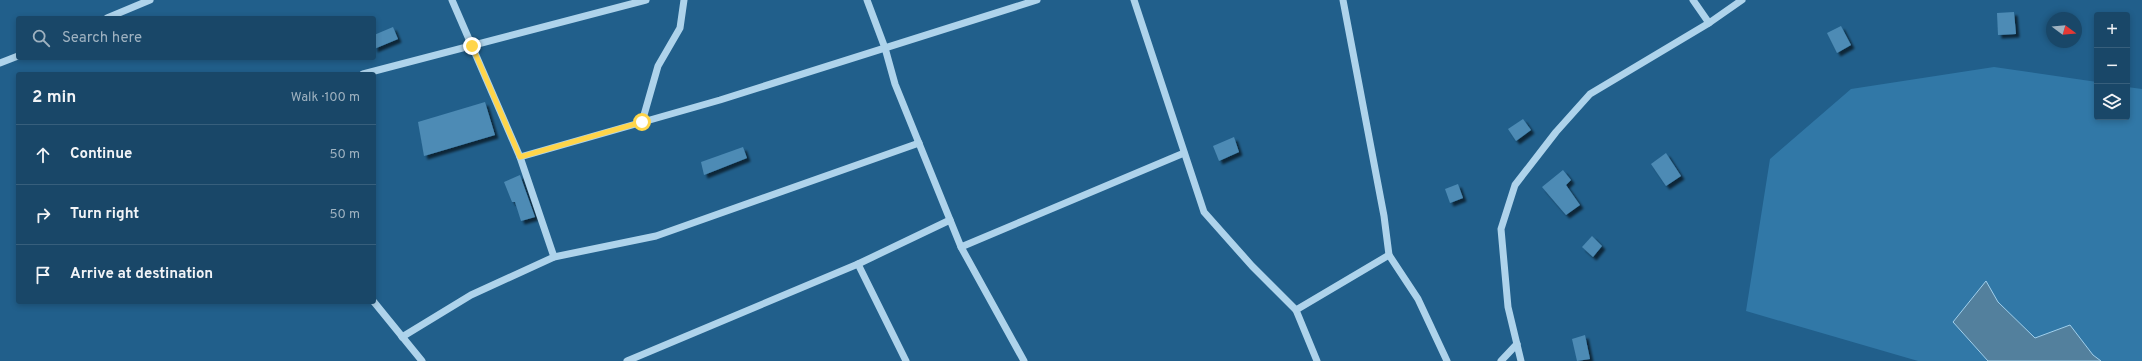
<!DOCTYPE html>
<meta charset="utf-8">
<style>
body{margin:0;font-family:Overpass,sans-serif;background:#224e6e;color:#f1f3f6}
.controls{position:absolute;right:12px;top:12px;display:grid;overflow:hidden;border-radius:4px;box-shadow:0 2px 6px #0003}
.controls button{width:36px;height:36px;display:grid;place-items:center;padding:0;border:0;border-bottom:1px solid #375f7c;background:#194768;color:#f1f3f6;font:20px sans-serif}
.compass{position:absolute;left:2046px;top:12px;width:36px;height:36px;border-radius:50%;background:#194768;box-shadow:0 2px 6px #0003;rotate:106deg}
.stop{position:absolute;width:12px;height:12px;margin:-9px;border:3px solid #ffd54a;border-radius:50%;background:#fff}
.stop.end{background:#ffd54a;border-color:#fff;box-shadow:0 1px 4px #0008}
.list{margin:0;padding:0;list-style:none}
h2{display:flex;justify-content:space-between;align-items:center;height:52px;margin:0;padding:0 16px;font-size:17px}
h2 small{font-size:13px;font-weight:400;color:#9fb2c0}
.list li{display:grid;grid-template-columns:26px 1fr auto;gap:12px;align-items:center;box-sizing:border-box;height:60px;padding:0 16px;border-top:1px solid #375f7c}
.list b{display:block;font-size:15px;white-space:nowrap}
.list em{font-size:13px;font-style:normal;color:#9fb2c0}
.icon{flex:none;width:22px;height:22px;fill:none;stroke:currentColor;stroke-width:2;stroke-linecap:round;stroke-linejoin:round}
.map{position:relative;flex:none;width:2142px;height:361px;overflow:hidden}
.search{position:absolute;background:#194768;box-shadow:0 2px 6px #0003;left:16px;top:16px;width:360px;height:44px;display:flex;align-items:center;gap:10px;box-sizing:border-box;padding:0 14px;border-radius:4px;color:#9fb2c0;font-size:15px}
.panel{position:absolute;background:#194768;box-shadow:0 2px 6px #0003;left:16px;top:72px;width:360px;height:232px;border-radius:4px}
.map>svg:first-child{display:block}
</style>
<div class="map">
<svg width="2142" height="361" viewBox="0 0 2142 361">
<defs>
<filter id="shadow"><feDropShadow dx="3.5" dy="3.5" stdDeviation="1" flood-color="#0009"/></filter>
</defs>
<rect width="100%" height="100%" fill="#215f8b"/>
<polygon fill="#3178a7" points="1994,67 2097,82 2097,117 2127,117 2127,87 2142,89 2142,361 2101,361 2093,355 2070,325 2035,338 1998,302 1986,282 1953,322 1988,361 1918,361 1746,311 1770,159 1851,89"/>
<polygon fill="#53809d" stroke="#a1d0ed" points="1986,281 1998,302 2035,338 2070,325 2093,355 2101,361 1988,361 1953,322"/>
<g fill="#4d8bb5" filter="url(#shadow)">
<polygon points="2014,12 2016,34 1998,35 1997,13"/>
<polygon points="1841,26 1851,45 1837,53 1827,33"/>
<polygon points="393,27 398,39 374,49 374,35"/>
<polygon points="485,102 495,135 424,156 418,122"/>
<polygon points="1523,119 1531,130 1516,141 1508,129"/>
<polygon points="1234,137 1239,152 1219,161 1213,146"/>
<polygon points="743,147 747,158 704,175 701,162"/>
<polygon points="1666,153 1681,176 1666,186 1651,164"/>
<polygon points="1563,170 1571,180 1566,185 1580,205 1566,215 1542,187"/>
<polygon points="520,175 535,217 521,221 515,202 512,202 504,182"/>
<polygon points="1458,184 1463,198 1450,203 1445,189"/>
<polygon points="1592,236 1602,246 1593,257 1582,247"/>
<polygon points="1585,335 1590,359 1577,361 1572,339"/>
</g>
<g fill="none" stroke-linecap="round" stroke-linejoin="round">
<g stroke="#aed3eb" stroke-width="7">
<polyline points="452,0 520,157 554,257"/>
<polyline points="867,0 885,48 895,84 961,247 1024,361"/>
<polyline points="1134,0 1204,212 1252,266 1296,310 1317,361"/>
<polyline points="1343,0 1384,216 1389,255 1418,299 1447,361"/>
<polyline points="1693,0 1709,23"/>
<polyline points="107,18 150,0"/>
<polyline points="0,63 18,56"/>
<polyline points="363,74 646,0"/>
<polyline points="642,122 658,66 680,28 684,0"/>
<polyline points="520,157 720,100 1037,0"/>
<polyline points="961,247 1184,153"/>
<polyline points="858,264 906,361"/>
<polyline points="374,302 422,361"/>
<polyline points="1296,310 1389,255"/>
<polyline points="402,337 471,295 554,257 656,236 919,143"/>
<polyline points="627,361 858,264 950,220"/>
<polyline points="1501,361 1517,344"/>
<polyline points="1521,361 1508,307 1501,229 1515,185 1556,132 1590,94 1709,23 1742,0"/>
</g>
</g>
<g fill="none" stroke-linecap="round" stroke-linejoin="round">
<polyline stroke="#ffd54a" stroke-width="5" points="472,46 520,157 642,122"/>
</g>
</svg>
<div class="controls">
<button>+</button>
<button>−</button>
<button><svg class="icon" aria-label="layers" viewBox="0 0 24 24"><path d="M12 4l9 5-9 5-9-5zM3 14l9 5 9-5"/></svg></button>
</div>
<svg class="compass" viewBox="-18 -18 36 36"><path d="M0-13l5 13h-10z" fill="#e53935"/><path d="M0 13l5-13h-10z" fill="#9fb2c0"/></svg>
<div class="stop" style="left:642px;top:122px"></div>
<div class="stop end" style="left:472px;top:46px"></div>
<div class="search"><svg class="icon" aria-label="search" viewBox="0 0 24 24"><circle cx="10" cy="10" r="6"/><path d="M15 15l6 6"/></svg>Search here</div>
<section class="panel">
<h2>2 min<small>Walk · 100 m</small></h2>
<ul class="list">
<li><svg class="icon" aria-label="ahead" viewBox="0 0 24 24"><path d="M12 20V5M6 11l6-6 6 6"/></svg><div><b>Continue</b></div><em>50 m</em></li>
<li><svg class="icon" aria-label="right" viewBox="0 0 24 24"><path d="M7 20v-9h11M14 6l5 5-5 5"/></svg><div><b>Turn right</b></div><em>50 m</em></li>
<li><svg class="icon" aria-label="arrive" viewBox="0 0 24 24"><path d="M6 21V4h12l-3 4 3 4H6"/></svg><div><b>Arrive at destination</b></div></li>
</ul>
</section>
</div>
